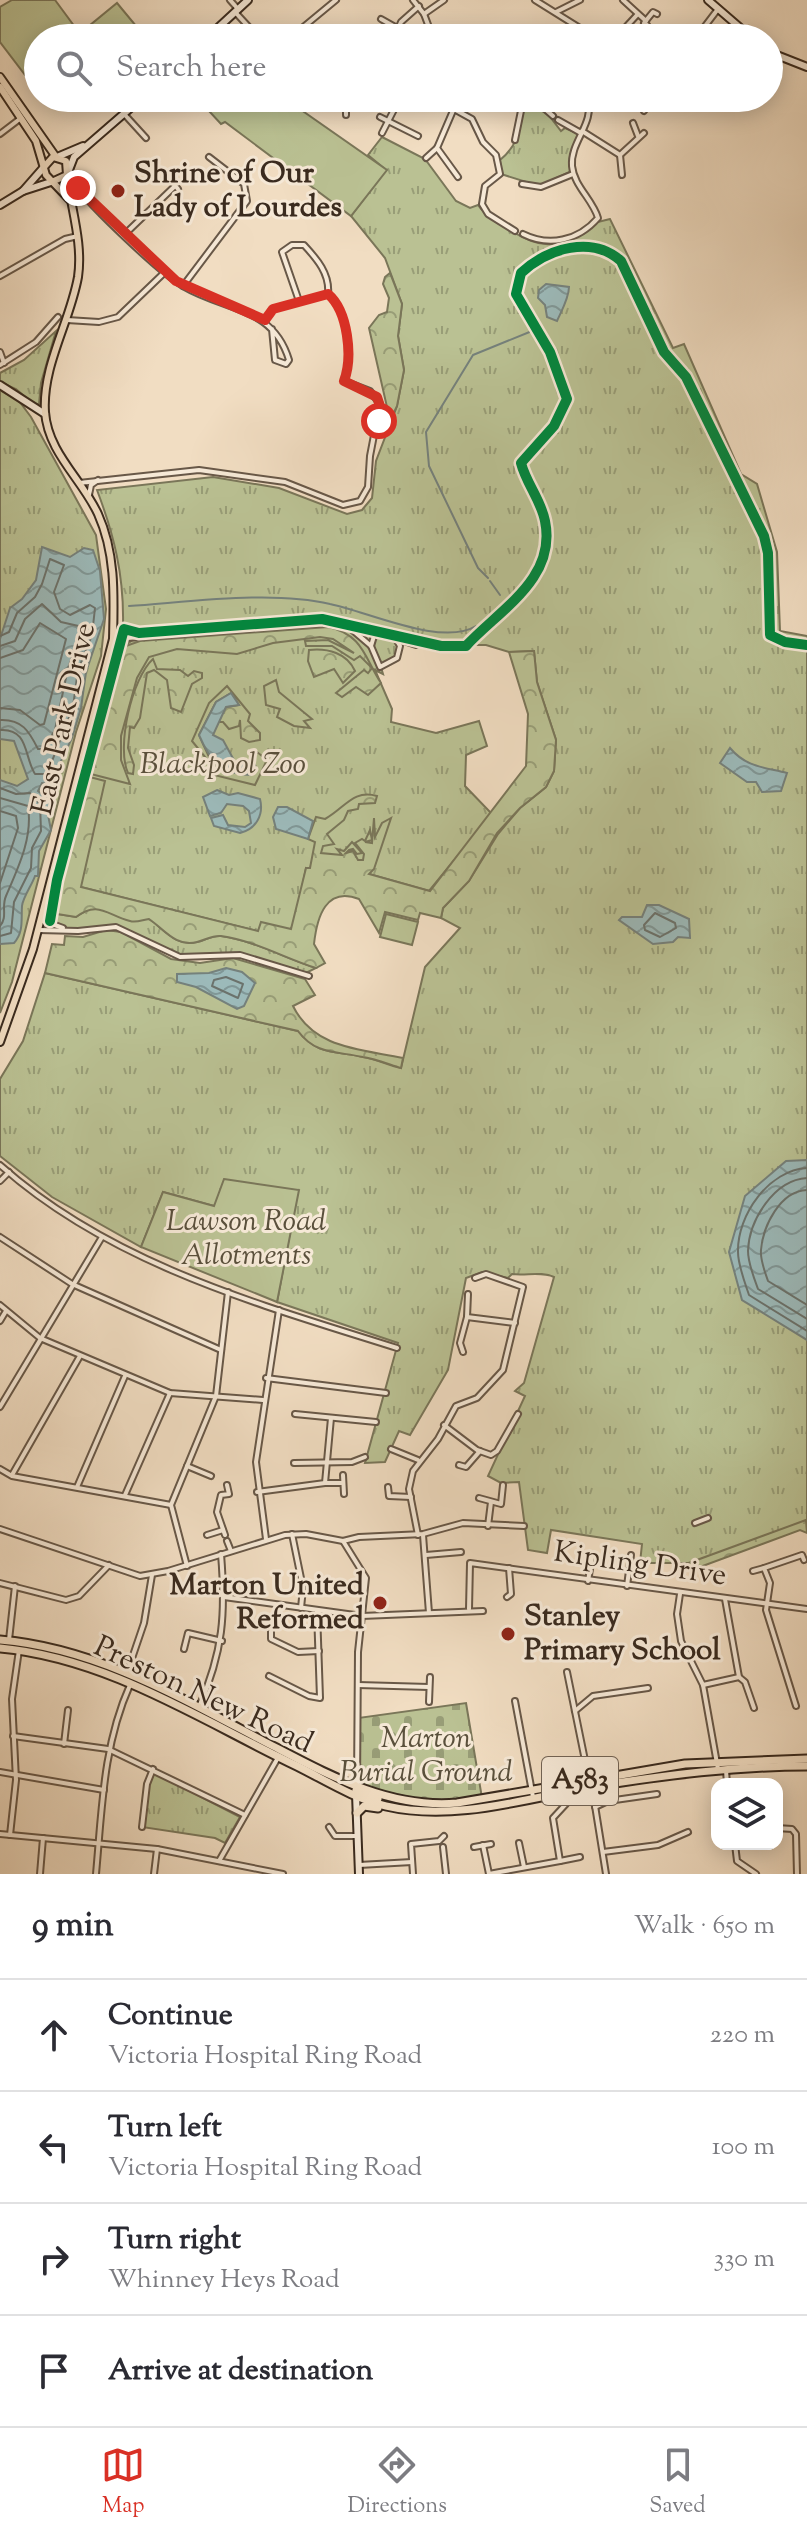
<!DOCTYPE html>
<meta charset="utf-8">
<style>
body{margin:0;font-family:"Sorts Mill Goudy",serif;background:#f7f7f7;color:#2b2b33}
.controls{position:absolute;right:24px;bottom:24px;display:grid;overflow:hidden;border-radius:16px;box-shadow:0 4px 20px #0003}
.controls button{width:72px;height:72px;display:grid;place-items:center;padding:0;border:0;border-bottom:2px solid #e1e1e2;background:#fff;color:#2b2b33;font:40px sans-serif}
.stop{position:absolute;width:24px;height:24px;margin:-18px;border:6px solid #d93025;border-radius:50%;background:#fff}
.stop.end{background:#d93025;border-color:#fff;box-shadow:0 2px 8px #0008}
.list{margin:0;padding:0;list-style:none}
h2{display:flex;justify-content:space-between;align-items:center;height:104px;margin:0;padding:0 32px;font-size:34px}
h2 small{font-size:26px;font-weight:400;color:#7c7c81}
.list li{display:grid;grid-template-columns:52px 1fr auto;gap:24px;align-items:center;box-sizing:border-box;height:112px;padding:0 32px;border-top:2px solid #e1e1e2}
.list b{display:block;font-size:30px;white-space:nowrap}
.list p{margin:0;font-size:26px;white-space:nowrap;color:#7c7c81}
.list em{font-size:26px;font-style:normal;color:#7c7c81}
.icon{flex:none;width:44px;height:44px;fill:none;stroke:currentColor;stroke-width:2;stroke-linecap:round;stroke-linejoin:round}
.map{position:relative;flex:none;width:807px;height:1874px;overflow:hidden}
.search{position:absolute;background:#fff;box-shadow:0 4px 20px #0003;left:24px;right:24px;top:24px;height:88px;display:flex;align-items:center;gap:20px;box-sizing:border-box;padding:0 28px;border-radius:44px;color:#7c7c81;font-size:30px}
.sheet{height:552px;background:#fff}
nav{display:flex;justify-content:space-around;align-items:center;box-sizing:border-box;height:112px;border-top:2px solid #e1e1e2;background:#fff;font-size:22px;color:#7c7c81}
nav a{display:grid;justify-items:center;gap:4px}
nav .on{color:#d93025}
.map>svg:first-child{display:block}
</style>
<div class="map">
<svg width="807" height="1874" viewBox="0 0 807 1874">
<defs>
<pattern id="grass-tufts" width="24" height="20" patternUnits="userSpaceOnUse" patternTransform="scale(2)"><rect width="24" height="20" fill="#bac193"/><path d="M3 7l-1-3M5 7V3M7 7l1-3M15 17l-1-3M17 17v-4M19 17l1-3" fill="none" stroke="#989d77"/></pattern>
<pattern id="forest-crowns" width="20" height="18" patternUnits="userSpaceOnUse" patternTransform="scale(2)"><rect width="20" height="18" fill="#bac193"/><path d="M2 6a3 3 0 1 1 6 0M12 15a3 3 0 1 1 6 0" fill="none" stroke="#989d77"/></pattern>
<pattern id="cemetery-stones" width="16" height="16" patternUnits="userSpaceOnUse" patternTransform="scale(2)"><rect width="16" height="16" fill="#bac193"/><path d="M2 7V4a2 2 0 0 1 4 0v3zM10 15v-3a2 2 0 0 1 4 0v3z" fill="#989d77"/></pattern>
<pattern id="water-waves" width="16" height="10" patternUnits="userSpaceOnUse" patternTransform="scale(2)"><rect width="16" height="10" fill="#9cbaba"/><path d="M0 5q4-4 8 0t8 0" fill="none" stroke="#809797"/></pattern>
</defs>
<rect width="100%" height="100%" fill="#f1ddc2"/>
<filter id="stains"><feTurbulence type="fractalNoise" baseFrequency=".0025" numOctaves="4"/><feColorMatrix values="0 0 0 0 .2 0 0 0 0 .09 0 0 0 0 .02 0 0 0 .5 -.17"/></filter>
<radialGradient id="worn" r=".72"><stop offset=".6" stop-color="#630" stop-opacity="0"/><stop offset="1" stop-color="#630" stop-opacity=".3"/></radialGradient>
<g fill="url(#grass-tufts)" stroke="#7a7659" stroke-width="2">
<path d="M525 103 544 109 561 131 565 128 579 134 572 152V171L539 186 501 174 500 160C519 145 520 127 525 103Z"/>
<path d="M382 137 425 159 456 201 470 208 478 205C487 218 499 224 513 232 564 263 566 227 610 219L673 348 684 344 741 474 757 484 777 552 780 631 807 636V1530L805 1524 694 1563H640L642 1544 551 1530 547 1553 528 1550 519 1482 501 1483 488 1476 525 1396 515 1391 524 1383 554 1277C541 1271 526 1276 512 1274L508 1278 482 1272 466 1278 448 1370 410 1435 399 1431 385 1462 365 1463 398 1343 277 1302 298 1190 214 1206 163 1192 141 1247 52 1197 0 1156V1079L23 1041 45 973 298 1031C316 1055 336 1051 363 1057 376 1059 388 1065 401 1068L425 967 460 928 441 918 443 908 469 881 498 834 520 808 546 787 554 771 556 740 537 682 534 651 509 652 486 645H447L369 625 324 618 145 631 130 630 123 624C124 575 114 535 97 490L213 477 279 488 347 514 362 510 372 498 376 461 397 406 404 370 398 336 402 304 385 258 351 216 386 170 368 155Z"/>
<polygon points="56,331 41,383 39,404 35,405 16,389 0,382 0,373 24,360"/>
<polygon points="0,390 19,401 31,417 96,535 106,609 101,656 76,732 12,982 0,1013"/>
<polygon points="324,623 396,638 399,644 395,661 381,667 383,674 375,670 392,709 391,722 436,733 479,721 487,746 466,755 465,786 492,814 429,891 313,858 310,869 306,868 295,922 285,938 81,887 77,889 84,780 123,647 134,639"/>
<path d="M90 908C111 907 127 920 149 919 163 928 176 948 197 942 206 940 212 935 221 936 256 941 284 958 316 968L306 973 240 955 180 957 116 927 88 930 65 929 50 923 51 913 76 917Z"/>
<polygon points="151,1771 240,1817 225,1843 215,1838 142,1827"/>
</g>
<g fill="url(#forest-crowns)" stroke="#7a7659" stroke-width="2">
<polygon points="390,273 402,304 398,336 404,370 397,406 383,436 387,407 369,328 379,315 387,312 389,298 383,284 385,277"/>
<path d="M328 627C363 634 365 659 381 683L368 695 356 687 342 697 336 693 364 670 368 673 372 668 360 656 354 660 332 646H306L305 641 328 640 354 653 333 639 320 637 273 643 237 654 177 649 149 657 137 678 121 736V760L130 784 87 773 123 647 140 641Z"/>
<path d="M309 650C328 648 347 653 355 671L343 683 334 669 314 677 308 661Z"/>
<path d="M534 651 537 682 556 740 554 771 546 787 520 808 497 833 469 881 443 908 441 918 420 913 418 920 385 912 379 933 359 899C326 886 317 917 314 944L325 963 316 968C284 958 256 941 221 936 212 935 206 940 197 942 176 948 163 928 149 919 142 920 136 923 130 921 107 915 98 900 76 917L51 913 86 776 105 781 81 887 258 931 261 922 291 929 306 868H310L315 842 308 839 316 817 325 819C345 808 353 789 377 796L375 803 359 804 358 809 348 811 344 820 327 834 334 844 323 846 321 853 342 855 337 849 344 851 352 842 362 853 357 854 353 849 349 850 346 853 353 851 358 860H363L364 854 355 843 362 839 365 841 370 830 372 840 365 842 372 843 374 818 375 837 382 823 391 818 374 869 369 874 430 891 526 766 528 714 509 652Z"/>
<path d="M153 659 157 669 180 670 188 676 194 671 202 673V678L192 684 181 712 171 708 167 680 154 670 147 673 140 718 134 728 130 727 128 748 134 765 133 774 128 773C116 747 132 678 153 659Z"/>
<polygon points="276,680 279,692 312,719 304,721 310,728 294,726 277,717 280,709 266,705 264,686"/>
<polygon points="227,686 250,714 248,721 260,733 260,740 249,742 241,738 240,720 239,726 229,729 223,722 217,722 226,707 239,705 231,693 216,702 199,735 210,759 256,768 253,761 257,752 267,760 255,785 214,775 210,763 192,741 209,703"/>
<path d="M106 930 121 932 171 959 200 963 233 958 305 979 315 995 293 1006C314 1049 361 1049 403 1058L401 1068C388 1064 376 1059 363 1057 336 1051 316 1055 298 1031L45 973 52 944 64 945 65 936 83 937Z"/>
<polygon points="806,1520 807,1533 800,1530 700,1567 687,1568 686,1564"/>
</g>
<polygon fill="url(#cemetery-stones)" stroke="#7a7659" stroke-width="2" points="466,1703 482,1798 430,1805 357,1786 358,1718"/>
<g fill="#bac193" stroke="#7a7659" stroke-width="2">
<polygon points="12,0 55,0 83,38 38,38 38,92 0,42 0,7"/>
<polygon points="117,3 146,38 99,38 89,26"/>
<polygon points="197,98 284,98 387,170 351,216 225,122 221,124"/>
<polygon points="386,914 418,922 412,945 380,937"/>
<polygon points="224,1179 299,1190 277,1302 141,1247 163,1192 214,1206"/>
</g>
<g fill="url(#water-waves)" stroke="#75817c" stroke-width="2">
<path d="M546 284 569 287C569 298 561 312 557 321L547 317 545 305 538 298 539 290Z"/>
<path d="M42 547 70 557 84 548 93 550 100 571 104 619 86 672 81 708 72 738 50 784 42 783 38 791 51 802 47 810 51 830 39 851 38 876H35C32 885 23 897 22 906 21 919 24 932 14 943L0 944V780L17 786 28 779 14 741 0 739V639L10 608 22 599 36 580Z"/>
<path d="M231 693 239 705 226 707 213 735 223 740 235 762 253 761 256 768 251 775C222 775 210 761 199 735L216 702Z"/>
<path d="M730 748C746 767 763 767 787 773L781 791 762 792 756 782H747L720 763Z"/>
<path d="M217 790 229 795 238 793 260 799C264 815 256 829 240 833L214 826 211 818 223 815 228 825 245 827 251 823 249 811 243 806 227 804 221 813 210 816 203 797Z"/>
<polygon points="278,807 287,807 313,821 308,839 276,829 273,817"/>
<polygon points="647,905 659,905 689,919 690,938 678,937 673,942 653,944 619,920 622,917 642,917"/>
<polygon points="226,968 242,972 255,983 244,1006 237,1009 196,987 177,982 177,974 209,973"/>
<polygon points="807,1160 807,1340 742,1300 729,1252 745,1196 786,1161"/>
</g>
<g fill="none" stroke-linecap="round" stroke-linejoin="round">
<g stroke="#6b726c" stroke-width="2">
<path d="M0 636 9 632 17 613 35 597 42 584 50 559 64 565 54 592 60 609 70 615 90 605 95 608 92 635 78 670 73 707 47 774H35C24 757 29 728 0 730"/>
<path d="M0 646 15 641 25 619 42 604 61 622 83 627 68 668 55 730 44 749H38C29 731 22 719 0 720"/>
<polyline points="0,658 23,650 40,623 66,639 44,724 40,725 20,710 0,708"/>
<polyline points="0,788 16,794 30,793 40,804 41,831 32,848 31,868 14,902 11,933 0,936"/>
<path d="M0 798 28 806C33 838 18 868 6 896 1 907 8 917 0 926"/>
<polyline points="0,811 16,816 18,828 0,883"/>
<polygon points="655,913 675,923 676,928 660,937 645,930 644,925"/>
<polygon points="226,977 243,984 238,998 212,986 214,980"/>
<path d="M807 1168C769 1170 737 1215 738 1252 738 1265 745 1283 749 1295L807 1331"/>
<path d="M807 1178C774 1180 749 1220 748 1251 748 1263 754 1278 758 1289L807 1319"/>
<path d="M807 1190C780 1191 763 1226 761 1250 760 1260 765 1272 768 1281L807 1305"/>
</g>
<g stroke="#75817c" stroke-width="2">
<polyline points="488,578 478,568 429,466 426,432 473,355 532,331"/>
<polyline points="490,581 500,595"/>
<path d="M129 606C189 602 272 590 330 604 369 612 442 647 476 626"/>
</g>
<g stroke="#685848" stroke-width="8">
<g id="street">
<polyline points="230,0 238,9"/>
<polyline points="413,0 424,14 433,38"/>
<polyline points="535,0 583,30"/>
<polyline points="623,0 646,21"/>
<polyline points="235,12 259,38"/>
<polyline points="556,12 580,0"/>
<polyline points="424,14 444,0"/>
<polyline points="381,19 397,28"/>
<polyline points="647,25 644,23 653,12 657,14"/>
<polyline points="624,29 637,15"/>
<polyline points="509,36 511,38"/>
<polyline points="290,38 336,0"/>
<polyline points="354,38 357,35"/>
<polyline points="394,38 401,22 419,6"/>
<polyline points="469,38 476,35"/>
<polyline points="599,38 601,31"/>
<polyline points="678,38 678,31"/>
<polyline points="696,38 718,9"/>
<polyline points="333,98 346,106 346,115"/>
<polyline points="352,98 361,100"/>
<polyline points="434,98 472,119 483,142 496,155 500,174 485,186 482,204 488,214 515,231"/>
<polyline points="518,105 522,98"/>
<polyline points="455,106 437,148 458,177"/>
<polyline points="644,111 652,98"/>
<polyline points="125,115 146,138"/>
<polyline points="380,117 418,136"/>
<polyline points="558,120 581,133"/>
<polyline points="633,123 638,136"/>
<polyline points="582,131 620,155 644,133"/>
<polyline points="382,133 400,98"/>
<polyline points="0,134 21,118"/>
<polyline points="515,140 523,101 545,109 553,116"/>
<polyline points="620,155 622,175"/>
<polyline points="426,158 437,148"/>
<path d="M69 175C80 198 160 272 183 286 225 311 273 306 289 360L286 364 275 360 272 329"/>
<polyline points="172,182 178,189"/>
<polyline points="522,184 541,187 573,174"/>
<polyline points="125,234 175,186"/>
<path d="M523 234C549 247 578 241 598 218 593 200 574 186 572 166 570 141 596 123 587 98"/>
<polyline points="0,276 65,239 78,236"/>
<polyline points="183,286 247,201 244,184 209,157"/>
<path d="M299 301 282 252 292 245H304C317 259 330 274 328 294"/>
<polyline points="67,320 99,322 118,317 165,272"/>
<polyline points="265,320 273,309 328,294"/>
<polyline points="0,352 4,363"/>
<polyline points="0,365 36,342 58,317"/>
<path d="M79 483 199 470 285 482 343 505 360 501 368 487 370 456 380 404 370 391 344 381C353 357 348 311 328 294"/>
<polyline points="89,495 91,485 98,480"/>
<polyline points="350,628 371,646 380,667 397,658 400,646 396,639"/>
<polyline points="371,646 374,636 381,634"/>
<polyline points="112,649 127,638 324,623 370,630 416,645"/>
<polyline points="41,920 63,928"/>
<polyline points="39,930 78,931 116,927 180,957 240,955 309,976"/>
<path d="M0 1165C111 1264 258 1304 397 1348"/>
<polyline points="0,1181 9,1172"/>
<polyline points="0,1237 72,1284 221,1350"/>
<polyline points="0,1305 40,1338 170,1393 263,1400"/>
<polyline points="467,1317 468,1294"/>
<polyline points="0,1321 6,1311"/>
<polyline points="463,1352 460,1343 467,1317 515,1323"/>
<polyline points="266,1378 386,1393"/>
<polyline points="0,1407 102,1237"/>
<polyline points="295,1414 376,1422"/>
<polyline points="444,1425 477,1450 491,1455 497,1451 518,1414"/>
<polyline points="391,1449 418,1460"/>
<polyline points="294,1463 352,1462 365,1457"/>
<polyline points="459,1465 466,1467 480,1451"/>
<polyline points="187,1466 211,1476"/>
<polyline points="0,1469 12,1476 171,1505"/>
<polyline points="12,1475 80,1356"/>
<polyline points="343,1475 344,1494"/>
<polyline points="325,1483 343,1483"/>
<polyline points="77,1487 125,1376"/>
<polyline points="388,1487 389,1496 411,1497"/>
<polyline points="257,1492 325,1483 331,1418"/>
<polyline points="125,1495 170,1393"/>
<polyline points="479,1498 501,1504 503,1485"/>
<polyline points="695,1523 708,1518"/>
<polyline points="488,1526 491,1502"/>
<polyline points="0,1529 140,1576 168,1571 285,1535 306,1534 343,1541 366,1578 358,1652 357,1786"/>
<polyline points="292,1534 303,1588 301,1608"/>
<polyline points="207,1535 223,1530"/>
<polyline points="225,1535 217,1512 221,1495 229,1494 227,1485"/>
<polyline points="418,1535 409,1489 413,1471 438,1439 456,1406 477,1398 503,1370 523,1287 486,1274 475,1278"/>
<polyline points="423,1535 429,1613"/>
<polyline points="266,1539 256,1462 279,1310"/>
<polyline points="227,1541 231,1551"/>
<polyline points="343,1541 359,1537 423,1534 463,1523 524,1526"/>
<polyline points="426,1555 461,1552"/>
<polyline points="187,1566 171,1505 216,1396 228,1292"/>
<polyline points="753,1571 764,1568"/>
<polyline points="588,1581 592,1557"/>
<polyline points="0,1583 66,1600 79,1596 109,1565"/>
<polyline points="627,1586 631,1555"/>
<polyline points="680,1594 677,1614 681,1641 703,1685 718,1769"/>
<polyline points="224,1597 362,1616 483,1611"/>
<polyline points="507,1597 511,1594 509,1568"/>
<polyline points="725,1599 739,1677 745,1682 754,1708"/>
<polyline points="469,1609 470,1563 807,1609"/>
<polyline points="271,1631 271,1639 298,1652 319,1651"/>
<polyline points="9,1640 15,1586"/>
<polyline points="184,1649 188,1633 222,1641"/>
<polyline points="567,1672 589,1780"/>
<polyline points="127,1673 144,1623 152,1575"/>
<polyline points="269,1676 309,1696 320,1698 317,1611"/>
<polyline points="358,1685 429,1687"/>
<polyline points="703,1685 739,1677"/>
<polyline points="515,1701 533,1797"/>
<polyline points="429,1702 430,1677"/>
<polyline points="796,1706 766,1610 770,1583 764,1568 802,1555 804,1560"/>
<path d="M199 1707C223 1652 226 1614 221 1554"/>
<polyline points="575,1711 593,1696 648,1688"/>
<polyline points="13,1736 108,1749 245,1815"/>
<polyline points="64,1744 68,1710"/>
<polyline points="726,1770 727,1784"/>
<polyline points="0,1772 104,1790"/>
<polyline points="592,1787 606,1874"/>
<polyline points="595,1807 608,1801 657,1794"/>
<polyline points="142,1827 147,1784 153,1769"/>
<polyline points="329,1827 335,1836 357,1836"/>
<polyline points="777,1828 792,1829 796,1834 797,1874"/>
<polyline points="0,1834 157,1849 283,1874"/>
<polyline points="10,1835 16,1780 12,1699 19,1650"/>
<polyline points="519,1843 524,1867"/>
<polyline points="735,1844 737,1861 756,1874"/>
<polyline points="483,1845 489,1874"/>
<polyline points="443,1847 446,1874"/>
<polyline points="474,1847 491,1844"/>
<polyline points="603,1852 658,1845 688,1832"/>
<polyline points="219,1861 279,1756"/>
<polyline points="560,1861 580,1857"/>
<polyline points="359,1865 412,1862"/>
<polyline points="40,1874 43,1838"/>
<path d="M96 1874C102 1809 103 1745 130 1685"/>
<polyline points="154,1874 157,1849"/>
<polyline points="413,1874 411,1844 439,1841 444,1836"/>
<polyline points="489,1874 560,1861 553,1818 566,1804 570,1791"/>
</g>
</g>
<g stroke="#3a2b1f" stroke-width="10">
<g id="secondary">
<polyline points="708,0 752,38"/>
<polyline points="207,38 248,0"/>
<polyline points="769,52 807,67"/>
<polyline points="57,157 83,146"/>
<polyline points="69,170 74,157 142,98"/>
<polyline points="23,191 54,181"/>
<polyline points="0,205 23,191 44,167"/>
<polyline points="0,385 45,414"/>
<polyline points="356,1794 359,1874"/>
</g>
</g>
<g stroke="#3a2b1f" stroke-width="10">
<g id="primary">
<polyline points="0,77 56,157"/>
<polyline points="0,87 36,141 46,175 69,199"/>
<polyline points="44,167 53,157 66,161 67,175 54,181"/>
<path d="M0 1042 33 949 113 639C114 597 116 554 98 514 82 479 48 453 45 412 42 366 70 322 78 277 83 243 71 209 67 175"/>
</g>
</g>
<g stroke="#3a2b1f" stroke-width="11">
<g id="highway">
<path d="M0 1640C97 1648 183 1699 267 1743 327 1774 388 1809 457 1803L685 1764 807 1759"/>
<path d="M0 1648C108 1658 201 1720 297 1766 327 1781 353 1798 386 1806 455 1822 527 1798 596 1786 666 1775 735 1766 807 1766"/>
<polyline points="356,1790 378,1799"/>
<polyline points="357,1813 364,1806 378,1808"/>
</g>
</g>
<use href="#street" stroke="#f6e9d7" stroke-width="4"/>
<use href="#secondary" stroke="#f6e9d7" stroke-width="6"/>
<use href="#primary" stroke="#f1ddc2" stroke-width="6"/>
<use href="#highway" stroke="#f1ddc2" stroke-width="7"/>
<g stroke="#f6e9d7" stroke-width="15">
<path id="cycleway" d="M50 921 57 880 124 629 139 633 322 619 441 646H466C499 610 557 579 545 521 541 500 526 483 521 463L554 426 567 399 550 352 516 294 521 273C548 248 592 235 621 261L664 352 686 377 764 536 768 553 770 635 785 642 807 645"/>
</g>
<use href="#cycleway" stroke="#00873e" stroke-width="10"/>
</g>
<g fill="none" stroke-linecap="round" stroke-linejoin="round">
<path stroke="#d93025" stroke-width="10" d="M78 188 176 281 265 320 273 309 328 294C348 311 353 357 344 381L377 397 381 409 379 421"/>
</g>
<g fill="#8f2418" stroke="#f6e9d7" stroke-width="3">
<circle cx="118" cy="191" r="8"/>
<circle cx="380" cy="1603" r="8"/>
<circle cx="508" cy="1634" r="8"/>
</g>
<g text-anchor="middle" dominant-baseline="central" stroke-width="6" stroke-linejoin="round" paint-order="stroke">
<rect fill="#f6e9d7" stroke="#726456" stroke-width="2" x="542" y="1757" width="76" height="48" rx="6"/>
<g font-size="28" font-weight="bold" fill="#3a2b1f">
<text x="580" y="1781">A583</text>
</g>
<g font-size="30" font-weight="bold" fill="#3a2b1f" stroke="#f6e9d7" text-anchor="start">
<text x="134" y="174">Shrine of Our<tspan x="134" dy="34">Lady of Lourdes</tspan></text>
<text x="364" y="1586" text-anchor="end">Marton United<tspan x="364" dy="34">Reformed</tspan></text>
<text x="524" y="1617">Stanley<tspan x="524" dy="34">Primary School</tspan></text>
</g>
<g font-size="30" fill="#3a2b1f" stroke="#f6e9d7">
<text transform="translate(65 719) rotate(-77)">East Park Drive</text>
<text transform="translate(640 1565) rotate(8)">Kipling Drive</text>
<text transform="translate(203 1696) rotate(25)">Preston New Road</text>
</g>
<g font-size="30" font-style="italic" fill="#5a503c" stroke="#f6e9d7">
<text x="223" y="765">Blackpool Zoo</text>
<text x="246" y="1222">Lawson Road<tspan x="246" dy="34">Allotments</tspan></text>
<text x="426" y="1739">Marton<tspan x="426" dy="34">Burial Ground</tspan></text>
</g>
</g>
<rect width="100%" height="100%" filter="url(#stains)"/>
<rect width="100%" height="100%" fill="url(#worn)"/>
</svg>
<div class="controls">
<button><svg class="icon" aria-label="layers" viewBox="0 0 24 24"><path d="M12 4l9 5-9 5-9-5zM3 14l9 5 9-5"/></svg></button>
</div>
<div class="stop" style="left:379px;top:421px"></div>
<div class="stop end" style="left:78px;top:188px"></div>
<div class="search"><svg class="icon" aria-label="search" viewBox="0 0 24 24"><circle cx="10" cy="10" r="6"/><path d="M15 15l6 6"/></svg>Search here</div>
</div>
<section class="sheet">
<h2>9 min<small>Walk · 650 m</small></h2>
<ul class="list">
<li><svg class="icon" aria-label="ahead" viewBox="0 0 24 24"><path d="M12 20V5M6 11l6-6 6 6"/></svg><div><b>Continue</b><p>Victoria Hospital Ring Road</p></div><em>220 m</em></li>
<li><svg class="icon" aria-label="left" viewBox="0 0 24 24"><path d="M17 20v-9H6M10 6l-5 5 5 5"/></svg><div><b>Turn left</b><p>Victoria Hospital Ring Road</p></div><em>100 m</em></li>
<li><svg class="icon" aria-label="right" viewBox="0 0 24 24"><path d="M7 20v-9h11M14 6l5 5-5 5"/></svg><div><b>Turn right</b><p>Whinney Heys Road</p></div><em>330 m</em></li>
<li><svg class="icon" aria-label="arrive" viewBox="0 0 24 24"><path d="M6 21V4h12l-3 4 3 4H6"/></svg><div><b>Arrive at destination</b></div></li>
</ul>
</section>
<nav>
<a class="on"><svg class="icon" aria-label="map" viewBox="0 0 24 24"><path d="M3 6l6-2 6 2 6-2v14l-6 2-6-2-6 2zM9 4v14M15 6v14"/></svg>Map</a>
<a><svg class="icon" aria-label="directions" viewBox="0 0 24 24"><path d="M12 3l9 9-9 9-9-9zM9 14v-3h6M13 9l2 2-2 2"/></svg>Directions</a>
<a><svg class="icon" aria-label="saved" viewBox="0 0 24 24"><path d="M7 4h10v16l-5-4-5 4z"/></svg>Saved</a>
</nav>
